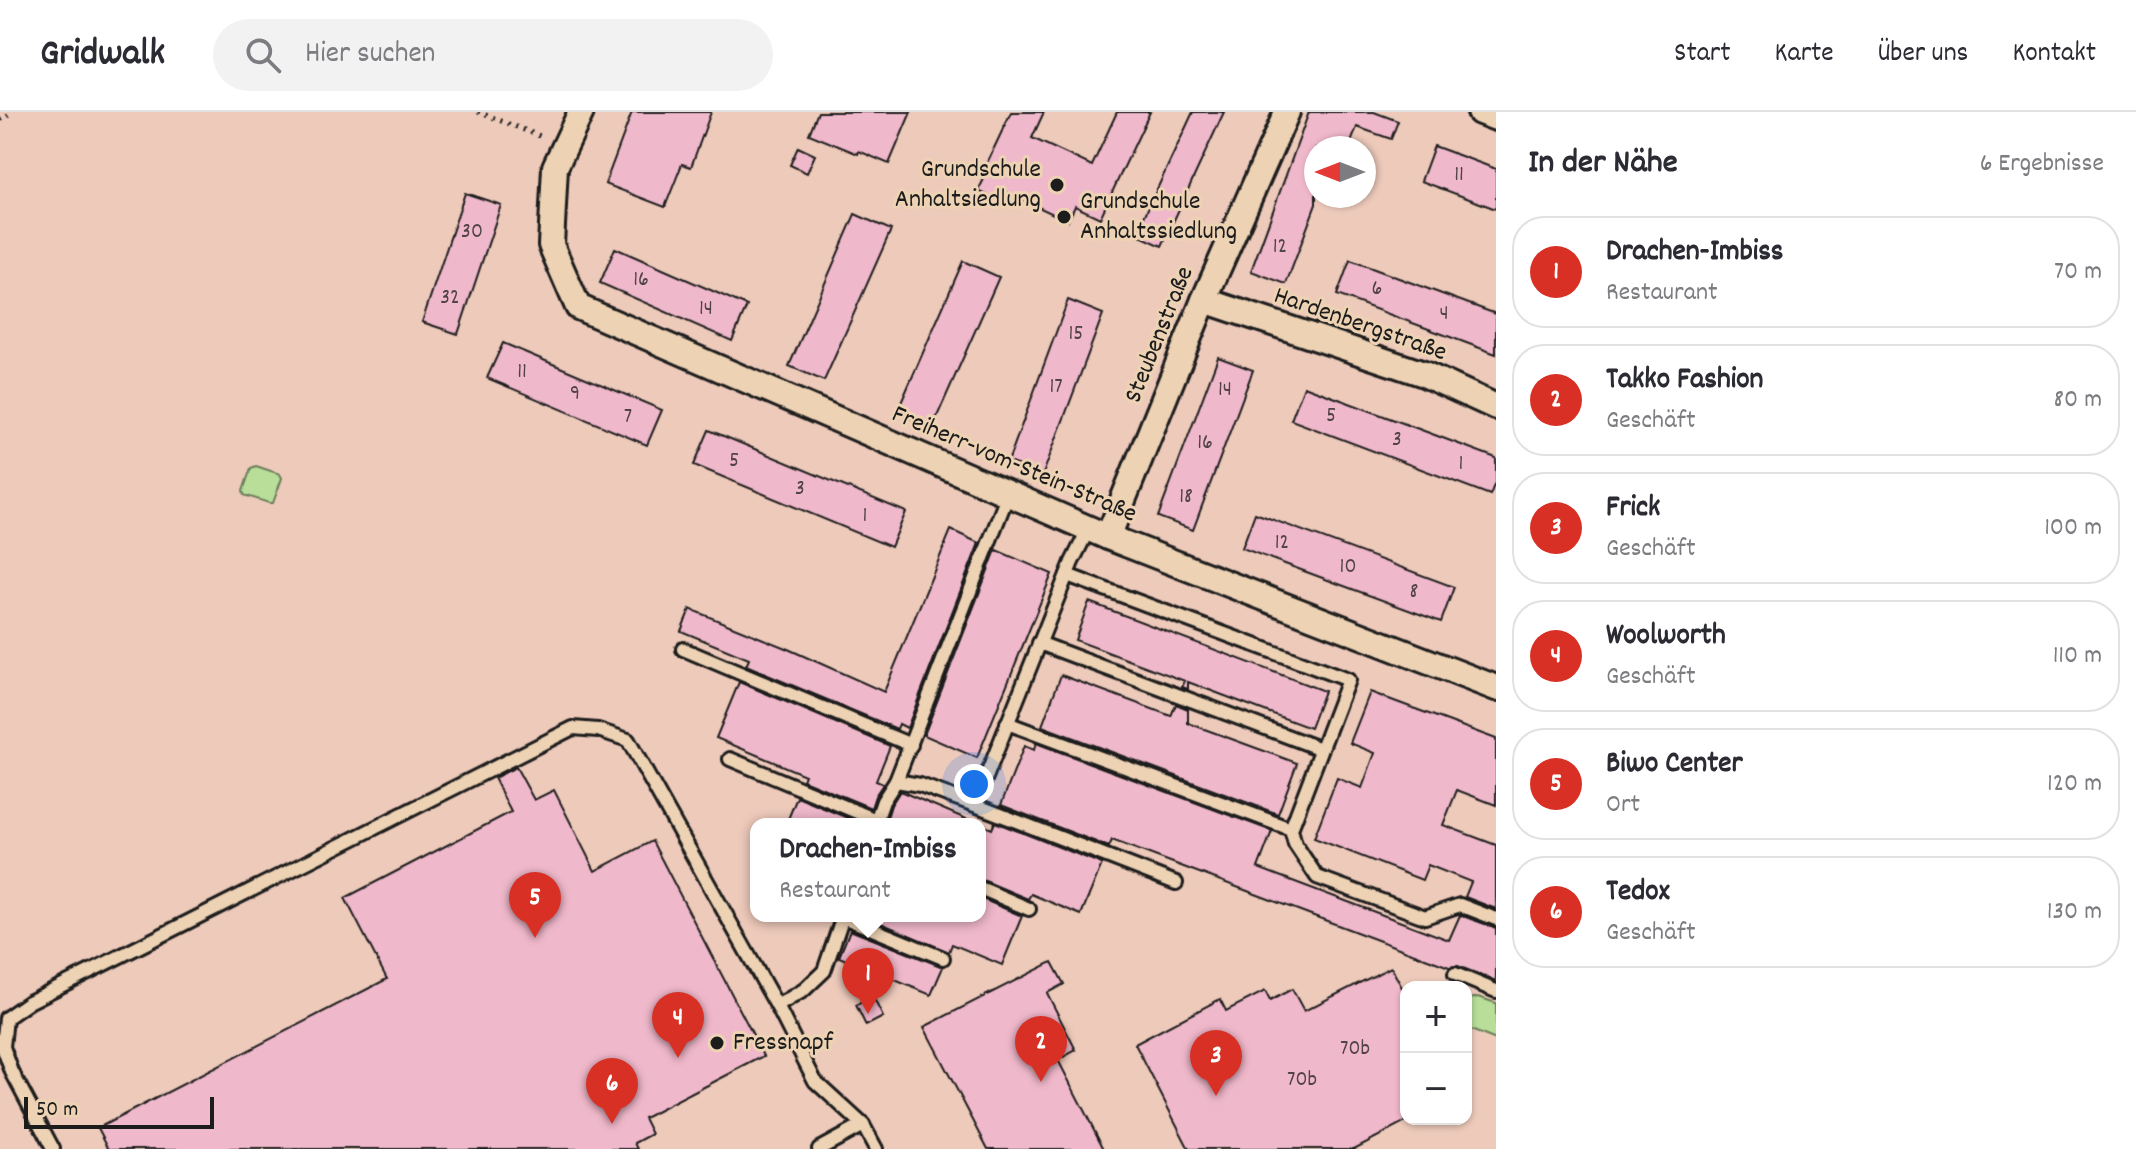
<!DOCTYPE html>
<html lang="de">
<meta charset="utf-8">
<style>
body{margin:0;font-family:Dekko,sans-serif;background:#f2f2f3;color:#2b2b33}
.controls{position:absolute;right:24px;bottom:24px;display:grid;overflow:hidden;border-radius:16px;box-shadow:0 2px 6px #0004}
.controls button{width:72px;height:72px;display:grid;place-items:center;padding:0;border:0;border-bottom:2px solid #e1e1e2;background:#fff;color:#2b2b33;font:40px sans-serif}
.compass{position:absolute;left:1304px;top:24px;width:72px;height:72px;border-radius:50%;background:#fff;box-shadow:0 2px 6px #0004;rotate:270deg}
.scale{position:absolute;left:24px;bottom:20px;width:190px;box-sizing:border-box;padding-left:8px;border:4px solid #1c1c1c;border-top:0;font-size:22px;line-height:28px;white-space:nowrap;color:#1c1c1c;-webkit-text-stroke:6px #edd2b4;paint-order:stroke}
.you{position:absolute;left:974px;top:672px;width:28px;height:28px;margin:-20px;border:6px solid #fff;border-radius:50%;background:#1a73e8;box-shadow:0 0 0 12px #1a73e833}
.badge{display:grid;place-items:center;width:52px;height:52px;border-radius:50%;background:#d93025;color:#fff;font-size:26px;font-weight:700}
.pin{position:absolute;translate:-50% -66px;filter:drop-shadow(0 2px 4px #0008)}
.pin::after{content:'';position:absolute;top:42px;width:28px;height:24px;background:inherit;clip-path:polygon(0 0,100% 0,50% 100%)}
.popup{position:absolute;left:750px;top:706px;width:236px;height:104px;box-sizing:border-box;display:grid;place-content:center;border-radius:16px;background:#fff;filter:drop-shadow(0 2px 6px #0005);font-size:26px;white-space:nowrap;color:#7c7c81}
.popup b{font-size:30px;color:#2b2b33}
.popup::after{content:'';position:absolute;left:50%;top:100%;margin-left:-16px;border:16px solid transparent;border-top-color:#fff}
.list{margin:0;padding:0;list-style:none}
h2{display:flex;justify-content:space-between;align-items:center;height:104px;margin:0;padding:0 32px;font-size:34px}
h2 small{font-size:26px;font-weight:400;color:#7c7c81}
.list li{display:grid;grid-template-columns:52px 1fr auto;gap:24px;align-items:center;box-sizing:border-box;height:112px;margin:0 16px 16px;padding:0 16px;border:2px solid #e1e1e2;border-radius:32px}
.list b{display:block;font-size:30px;white-space:nowrap}
.list p{margin:0;font-size:26px;white-space:nowrap;color:#7c7c81}
.list em{font-size:26px;font-style:normal;color:#7c7c81}
.icon{flex:none;width:44px;height:44px;fill:none;stroke:currentColor;stroke-width:2;stroke-linecap:round;stroke-linejoin:round}
.map{position:relative;flex:none;width:1496px;height:1037px;overflow:hidden}
header{display:flex;align-items:center;gap:48px;box-sizing:border-box;height:112px;padding:0 40px;background:#fff;border-bottom:2px solid #e1e1e2}
header strong{font-size:38px}
nav{display:flex;gap:44px;margin-inline-start:auto;font-size:28px}
.search{width:560px;height:72px;background:#f2f2f3;display:flex;align-items:center;gap:20px;box-sizing:border-box;padding:0 28px;border-radius:44px;color:#7c7c81;font-size:30px}
main{display:flex}
aside{flex:1;background:#fff}
.map>svg:first-child{display:block}
</style>
<header>
<strong>Gridwalk</strong>
<div class="search"><svg class="icon" aria-label="search" viewBox="0 0 24 24"><circle cx="10" cy="10" r="6"/><path d="M15 15l6 6"/></svg>Hier suchen</div>
<nav><a>Start</a><a>Karte</a><a>Über uns</a><a>Kontakt</a></nav>
</header>
<main>
<div class="map">
<svg width="1496" height="1037" viewBox="0 0 1496 1037">
<rect width="100%" height="100%" fill="#eecabb"/>
<filter id="ink" filterUnits="userSpaceOnUse"><feTurbulence type="fractalNoise" baseFrequency=".0125" numOctaves="2"/><feDisplacementMap in="SourceGraphic" scale="16" xChannelSelector="R" yChannelSelector="G"/><feConvolveMatrix kernelMatrix="1 2 1 2 8 2 1 2 1" color-interpolation-filters="sRGB"/></filter>
<g filter="url(#ink)">
<g fill="#b8de99" stroke="#6a7d5a" stroke-width="2">
<polygon points="256,354 280,362 282,366 273,391 269,391 244,383 243,379 251,356"/>
<polygon points="1478,885 1496,891 1496,928 1466,916 1466,888"/>
</g>
<g fill="#f0b8cb" stroke="#1c1c1c" stroke-width="2">
<polygon points="632,0 711,0 691,55 682,52 665,95 605,72"/>
<polygon points="818,0 911,0 889,52 859,39 858,42 809,22"/>
<polygon points="1011,0 1044,0 1032,26 1092,54 1117,0 1150,0 1100,106 1075,94 1068,109 1004,79 1000,89 978,79 990,55 986,53"/>
<polygon points="1193,0 1224,0 1162,134 1136,122"/>
<polygon points="1309,0 1374,0 1398,9 1391,27 1357,15 1349,36 1316,36 1316,92 1286,172 1251,159"/>
<polygon points="1434,34 1496,57 1496,97 1421,69"/>
<polygon points="798,35 815,43 807,61 790,53"/>
<polygon points="465,81 501,93 458,222 422,210"/>
<polygon points="855,102 891,118 824,269 789,254"/>
<polygon points="615,136 747,194 732,229 600,171"/>
<polygon points="1350,148 1496,202 1496,242 1337,183"/>
<polygon points="963,149 999,165 932,316 897,300"/>
<polygon points="1068,188 1103,202 1043,362 1008,350"/>
<polygon points="503,231 662,298 647,333 487,266"/>
<polygon points="1218,245 1253,258 1193,418 1158,405"/>
<polygon points="1304,274 1496,346 1496,368 1490,383 1291,308"/>
<polygon points="709,318 906,400 891,435 694,353"/>
<polygon points="1255,401 1454,475 1441,510 1242,436"/>
<polygon points="951,418 979,431 907,616 899,612 897,617 746,554 749,547 681,519 690,497 788,537 884,580"/>
<polygon points="996,438 1052,462 977,646 924,623"/>
<polygon points="1089,490 1324,579 1310,616 1188,570 1188,577 1182,575 1185,569 1075,528"/>
<polygon points="1061,563 1171,604 1176,592 1188,597 1188,611 1297,651 1278,702 1042,614"/>
<polygon points="739,570 890,634 876,669 883,672 875,684 871,696 803,668 805,663 716,626"/>
<polygon points="1370,580 1496,627 1496,693 1457,678 1443,713 1496,733 1496,797 1465,785 1471,770 1428,753 1422,768 1314,726 1337,666 1362,676 1375,641 1350,631"/>
<polygon points="1036,631 1272,719 1258,756 1449,828 1460,803 1496,816 1496,869 1458,854 1449,855 1112,728 1109,735 1001,693 1024,634 1034,638"/>
<polygon points="516,655 534,688 554,678 595,759 652,729 764,944 644,1006 652,1022 635,1031 638,1037 109,1037 98,1016 387,867 345,786 511,700 494,666"/>
<polygon points="900,679 978,712 885,712 891,693"/>
<polygon points="797,685 862,712 786,712"/>
<polygon points="995,710 1102,752 1081,803 1031,782 1028,787 980,767 980,712 992,717"/>
<polygon points="980,786 1022,804 1002,853 952,832 949,840 864,804 980,804"/>
<polygon points="850,818 943,855 931,883 839,845"/>
<polygon points="1052,850 1064,872 1047,881 1076,938 1058,948 1104,1037 988,1037 924,915"/>
<polygon points="1391,855 1406,883 1406,1010 1354,1037 1189,1037 1135,932 1220,887 1226,899 1265,879 1270,889 1292,877 1304,899"/>
<polygon points="873,885 883,905 866,914 856,893"/>
</g>
<g fill="none" stroke-linecap="round" stroke-linejoin="round">
<g stroke="#1c1c1c" stroke-width="18">
<g id="service">
<polyline points="1089,416 1072,450 975,693 1176,771"/>
<polyline points="1067,463 1348,568 1291,717 1295,732 1317,765 1425,805 1460,793 1496,807"/>
<polyline points="1039,531 1321,637"/>
<polyline points="683,537 911,633"/>
<polyline points="1007,611 1291,717"/>
<polyline points="730,647 876,708"/>
<polyline points="896,669 1008,382"/>
<polyline points="875,712 883,689 896,669 920,673 975,693"/>
<polyline points="980,776 1029,797"/>
<polyline points="843,805 943,846"/>
<polyline points="1455,862 1496,879"/>
<polyline points="777,894 804,878 824,859 843,804"/>
<polyline points="53,1037 12,960 3,935 6,906 29,890 573,616 598,618 628,628 777,894 815,969 863,1013 876,1037"/>
<polyline points="819,1037 863,1013"/>
</g>
</g>
<g stroke="#1c1c1c" stroke-width="30">
<g id="minor">
<polyline points="581,0 555,55 551,133 578,195 1108,425 1496,576"/>
<polyline points="1480,0 1496,6"/>
<polyline points="1204,188 1424,262 1496,295"/>
<polyline points="1108,425 1204,188 1287,0"/>
</g>
</g>
<g stroke="#1c1c1c" stroke-width="5" stroke-dasharray="2 6" stroke-linecap="butt">
<polyline points="478,0 545,26"/>
<polyline points="0,8 13,0"/>
</g>
<use href="#service" stroke="#edd2b4" stroke-width="12"/>
<use href="#minor" stroke="#edd2b4" stroke-width="24"/>
</g>
</g>
<g fill="#1c1c1c" stroke="#edd2b4" stroke-width="3">
<circle cx="1057" cy="73" r="8"/>
<circle cx="1064" cy="105" r="8"/>
<circle cx="717" cy="931" r="8"/>
</g>
<g text-anchor="middle" dominant-baseline="central" stroke-width="6" stroke-linejoin="round" paint-order="stroke">
<g font-size="22" fill="#514348">
<text x="1459" y="63">11</text>
<text x="472" y="120">30</text>
<text x="1280" y="135">12</text>
<text x="641" y="168">16</text>
<text x="1377" y="177">6</text>
<text x="450" y="186">32</text>
<text x="706" y="197">14</text>
<text x="1444" y="202">4</text>
<text x="1076" y="222">15</text>
<text x="522" y="260">11</text>
<text x="1056" y="275">17</text>
<text x="1225" y="278">14</text>
<text x="575" y="282">9</text>
<text x="1331" y="304">5</text>
<text x="628" y="305">7</text>
<text x="1397" y="328">3</text>
<text x="1205" y="331">16</text>
<text x="734" y="349">5</text>
<text x="1461" y="352">1</text>
<text x="800" y="377">3</text>
<text x="1186" y="385">18</text>
<text x="865" y="404">1</text>
<text x="1282" y="431">12</text>
<text x="1348" y="455">10</text>
<text x="1414" y="480">8</text>
<text x="1355" y="937">70b</text>
<text x="1302" y="968">70b</text>
</g>
<g font-size="26" fill="#1c1c1c" stroke="#edd2b4" text-anchor="start">
<text x="1041" y="58" text-anchor="end">Grundschule<tspan x="1041" dy="30">Anhaltsiedlung</tspan></text>
<text x="1080" y="90">Grundschule<tspan x="1080" dy="30">Anhaltssiedlung</tspan></text>
<text x="733" y="931">Fressnapf</text>
</g>
<g font-size="26" fill="#1c1c1c" stroke="#edd2b4">
<text transform="translate(1360 213) rotate(19)">Hardenbergstraße</text>
<text transform="translate(1160 223) rotate(-68)">Steubenstraße</text>
<text transform="translate(1014 353) rotate(23)">Freiherr-vom-Stein-Straße</text>
</g>
</g>
</svg>
<div class="controls">
<button>+</button>
<button>−</button>
</div>
<svg class="compass" viewBox="-18 -18 36 36"><path d="M0-13l5 13h-10z" fill="#e53935"/><path d="M0 13l5-13h-10z" fill="#7c7c81"/></svg>
<div class="scale">50 m</div>
<div class="you"></div>
<div class="pin badge" style="left:868px;top:902px">1</div>
<div class="popup"><b>Drachen-Imbiss</b>Restaurant</div>
<div class="pin badge" style="left:1041px;top:970px">2</div>
<div class="pin badge" style="left:1216px;top:984px">3</div>
<div class="pin badge" style="left:678px;top:946px">4</div>
<div class="pin badge" style="left:535px;top:826px">5</div>
<div class="pin badge" style="left:612px;top:1012px">6</div>
</div>
<aside>
<h2>In der Nähe<small>6 Ergebnisse</small></h2>
<ul class="list">
<li><span class="badge">1</span><div><b>Drachen-Imbiss</b><p>Restaurant</p></div><em>70 m</em></li>
<li><span class="badge">2</span><div><b>Takko Fashion</b><p>Geschäft</p></div><em>80 m</em></li>
<li><span class="badge">3</span><div><b>Frick</b><p>Geschäft</p></div><em>100 m</em></li>
<li><span class="badge">4</span><div><b>Woolworth</b><p>Geschäft</p></div><em>110 m</em></li>
<li><span class="badge">5</span><div><b>Biwo Center</b><p>Ort</p></div><em>120 m</em></li>
<li><span class="badge">6</span><div><b>Tedox</b><p>Geschäft</p></div><em>130 m</em></li>
</ul>
</aside>
</main>
